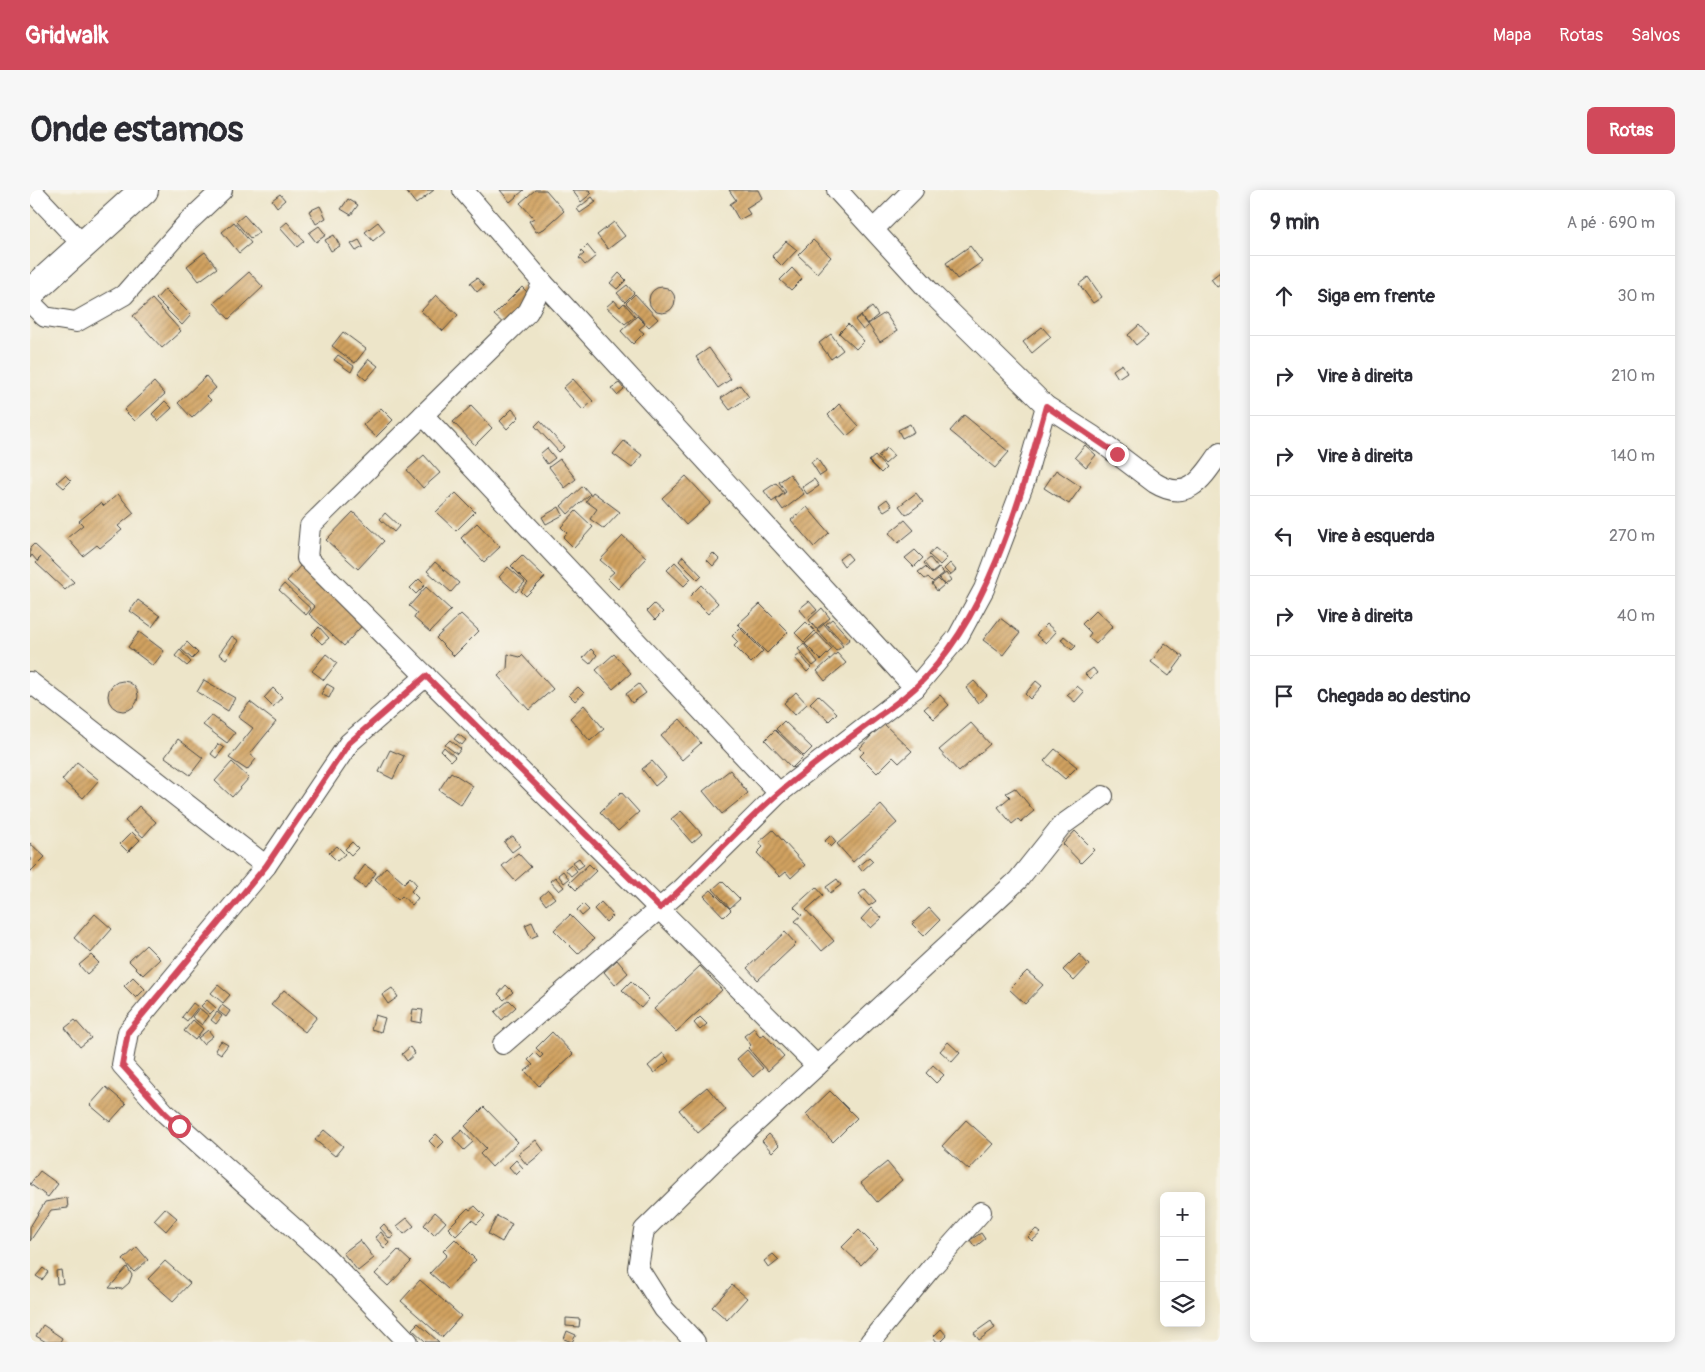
<!DOCTYPE html>
<html lang="pt">
<meta charset="utf-8">
<style>
body{margin:0;font-family:Pangolin,sans-serif;background:#f7f7f7;color:#2b2b33}
.controls{position:absolute;right:15px;bottom:15px;display:grid;overflow:hidden;border-radius:8px;box-shadow:0 2px 12px #0003}
.controls button{width:45px;height:45px;display:grid;place-items:center;padding:0;border:0;border-bottom:1px solid #e1e1e2;background:#fff;color:#2b2b33;font:25px sans-serif}
.stop{position:absolute;width:15px;height:15px;margin:-11px;border:4px solid #d1495b;border-radius:50%;background:#fff}
.stop.end{background:#d1495b;border-color:#fff;box-shadow:0 1px 5px #0008}
.list{margin:0;padding:0;list-style:none}
h2{display:flex;justify-content:space-between;align-items:center;height:65px;margin:0;padding:0 20px;font-size:21px}
h2 small{font-size:16px;font-weight:400;color:#7c7c81}
.list li{display:grid;grid-template-columns:32px 1fr auto;gap:15px;align-items:center;box-sizing:border-box;height:80px;padding:0 20px;border-top:1px solid #e1e1e2}
.list b{display:block;font-size:19px;white-space:nowrap}
.list em{font-size:16px;font-style:normal;color:#7c7c81}
.icon{flex:none;width:28px;height:28px;fill:none;stroke:currentColor;stroke-width:2;stroke-linecap:round;stroke-linejoin:round}
.map{position:relative;flex:none;width:1190px;height:1152px;overflow:hidden;border-radius:8px}
header{display:flex;align-items:center;gap:30px;box-sizing:border-box;height:70px;padding:0 25px;background:#d1495b;color:#fff}
header strong{font-size:24px}
nav{display:flex;gap:28px;margin-inline-start:auto;font-size:18px}
.intro{display:flex;align-items:center;justify-content:space-between;box-sizing:border-box;height:120px;padding:0 30px}
h1{margin:0;font-size:35px}
.button{padding:12px 22px;border-radius:8px;background:#d1495b;color:#fff;font-size:18px;font-weight:700}
main{display:flex;gap:30px;padding:0 30px}
aside{flex:1;background:#fff;border-radius:8px;box-shadow:0 2px 12px #0003}
.map>svg:first-child{display:block}
</style>
<header>
<strong>Gridwalk</strong>
<nav><a>Mapa</a><a>Rotas</a><a>Salvos</a></nav>
</header>
<div class="intro"><h1>Onde estamos</h1><a class="button">Rotas</a></div>
<main>
<div class="map">
<svg width="1190" height="1152" viewBox="0 0 1190 1152">
<defs>
<pattern id="building-hatch" width="6" height="6" patternUnits="userSpaceOnUse" patternTransform="scale(1.25)"><rect width="6" height="6" fill="#d1a260"/><path d="M-1 1l2-2M0 6l6-6M5 7l2-2" fill="none" stroke="#aa844f"/></pattern>
</defs>
<rect width="100%" height="100%" fill="#f7f3e8"/>
<filter id="ink" filterUnits="userSpaceOnUse"><feTurbulence type="fractalNoise" baseFrequency=".02" numOctaves="2"/><feDisplacementMap in="SourceGraphic" scale="10" xChannelSelector="R" yChannelSelector="G"/><feConvolveMatrix kernelMatrix="1 2 1 2 8 2 1 2 1" color-interpolation-filters="sRGB"/></filter>
<filter id="wash" filterUnits="userSpaceOnUse"><feTurbulence type="fractalNoise" baseFrequency=".0096" numOctaves="4" result="noise"/><feDisplacementMap in="SourceGraphic" scale="20" xChannelSelector="R" yChannelSelector="G"/><feGaussianBlur stdDeviation="1.12" result="paint"/><feColorMatrix in="noise" values="0 0 0 0 0 0 0 0 0 0 0 0 0 0 0 0 0 1.4 0 .05"/><feComposite in="paint" operator="in"/></filter>
<g filter="url(#wash)">
<rect width="100%" height="100%" fill="#ede5c9"/>
<g id="blocks">
<g fill="url(#building-hatch)">
<polygon points="375,0 404,0 386,14"/>
<polygon points="470,0 494,0 480,12"/>
<polygon points="505,0 516,0 534,21 514,39 506,42 499,31 504,28 490,13"/>
<polygon points="542,0 559,0 562,3 551,12"/>
<polygon points="699,0 728,0 732,8 716,18 720,24 709,30 700,14 706,10"/>
<polygon points="250,4 255,10 247,17 242,10"/>
<polygon points="562,7 566,12 550,23 547,19"/>
<polygon points="318,9 328,15 321,25 311,19"/>
<polygon points="290,16 296,28 286,34 279,21"/>
<polygon points="214,25 229,42 221,49 206,32"/>
<polygon points="204,32 221,53 209,63 192,42"/>
<polygon points="257,32 274,51 267,57 250,38"/>
<polygon points="348,32 355,41 343,51 335,42"/>
<polygon points="584,32 595,46 578,59 567,45"/>
<polygon points="289,36 296,45 286,52 279,43"/>
<polygon points="304,45 310,56 301,61 295,50"/>
<polygon points="329,50 333,57 326,61 321,54"/>
<polygon points="783,50 801,67 787,83 768,65"/>
<polygon points="756,51 767,60 752,76 742,66"/>
<polygon points="557,55 566,66 555,75 549,68 554,64 551,61"/>
<polygon points="940,56 952,72 927,89 916,73"/>
<polygon points="175,62 187,78 169,91 157,76"/>
<polygon points="762,78 772,89 761,100 750,90"/>
<polygon points="219,82 233,97 199,129 184,113"/>
<polygon points="1190,82 1190,95 1187,97 1181,89"/>
<polygon points="589,83 596,90 587,99 580,93"/>
<polygon points="1058,87 1072,107 1063,113 1049,94"/>
<polygon points="447,88 454,96 447,102 440,93"/>
<polygon points="597,95 604,103 595,112 587,103"/>
<polygon points="492,97 502,107 475,135 464,125"/>
<circle cx="632" cy="110" r="13"/>
<polygon points="135,99 161,125 152,135 126,109"/>
<polygon points="605,104 628,129 619,137 596,113"/>
<polygon points="406,105 428,125 413,141 391,121"/>
<polygon points="122,109 151,141 132,158 103,126"/>
<polygon points="584,110 590,117 594,113 605,126 595,134 576,117"/>
<polygon points="842,117 848,125 837,134 831,126"/>
<polygon points="855,123 867,141 850,152 838,134"/>
<polygon points="607,126 615,134 609,139 614,143 603,154 591,141"/>
<polygon points="830,126 838,136 833,140 825,130"/>
<polygon points="818,134 834,151 826,159 809,143"/>
<polygon points="1109,135 1118,145 1106,155 1098,145"/>
<polygon points="1012,137 1021,147 1002,163 993,152"/>
<polygon points="313,142 336,159 325,173 302,156"/>
<polygon points="801,144 813,160 801,169 789,153"/>
<polygon points="679,158 701,189 688,198 666,167"/>
<polygon points="308,165 324,176 321,182 304,170"/>
<polygon points="339,169 348,176 336,190 328,183"/>
<polygon points="1092,174 1097,182 1088,188 1083,180"/>
<polygon points="176,186 186,198 177,206 181,210 162,228 148,213"/>
<polygon points="543,189 563,211 553,220 533,198"/>
<polygon points="124,192 135,204 105,231 94,220"/>
<polygon points="589,193 594,199 587,205 581,198"/>
<polygon points="710,195 719,207 700,220 691,208"/>
<polygon points="135,211 142,218 128,231 122,224"/>
<polygon points="809,214 829,236 817,246 798,225"/>
<polygon points="441,216 462,238 445,255 423,232"/>
<polygon points="351,218 363,230 346,247 333,235"/>
<polygon points="482,219 489,227 477,239 470,231"/>
<polygon points="934,225 979,262 965,278 920,241"/>
<polygon points="510,231 534,257 529,262 505,236"/>
<polygon points="880,234 884,242 872,248 868,240"/>
<polygon points="594,251 612,265 602,278 583,264"/>
<polygon points="1055,255 1066,265 1056,277 1045,267"/>
<polygon points="517,258 525,268 517,274 510,264"/>
<polygon points="857,258 864,266 855,274 848,266"/>
<polygon points="394,265 410,283 393,298 377,280"/>
<polygon points="845,266 856,278 851,283 839,271"/>
<polygon points="787,268 796,282 790,286 781,272"/>
<polygon points="530,269 546,289 535,298 519,277"/>
<polygon points="1026,280 1051,297 1039,314 1014,298"/>
<polygon points="760,284 774,304 753,320 746,310 756,302 749,292"/>
<polygon points="35,285 41,291 34,298 27,292"/>
<polygon points="656,286 681,313 656,335 632,308"/>
<polygon points="784,289 789,296 777,304 772,297"/>
<polygon points="746,293 754,303 742,312 734,301"/>
<polygon points="553,296 560,304 538,324 531,316"/>
<polygon points="563,302 590,322 574,339 560,329 567,319 556,311"/>
<polygon points="426,303 445,322 426,341 406,322"/>
<polygon points="886,303 893,312 876,325 869,316"/>
<polygon points="88,304 104,323 88,336 92,340 70,358 67,355 53,366 37,348 53,335 49,331 71,313 74,316"/>
<polygon points="857,309 862,316 854,321 849,315"/>
<polygon points="529,317 533,325 516,334 512,327"/>
<polygon points="777,317 799,343 784,357 761,330"/>
<polygon points="546,321 563,337 544,358 533,347 537,343 531,337"/>
<polygon points="323,322 354,351 328,379 296,350"/>
<polygon points="355,323 369,336 364,342 350,329"/>
<polygon points="875,330 884,340 868,353 859,343"/>
<polygon points="447,333 470,357 454,372 431,348"/>
<polygon points="593,346 617,368 588,399 577,388 584,382 570,370"/>
<polygon points="4,354 44,392 35,400 6,373 11,367 7,371 2,365 0,368 0,358"/>
<polygon points="905,358 917,368 910,375 899,365"/>
<polygon points="885,360 893,368 884,377 875,368"/>
<polygon points="683,363 689,369 683,376 677,370"/>
<polygon points="817,363 822,369 814,376 809,369"/>
<polygon points="492,365 515,387 496,406 491,401 498,393 481,376"/>
<polygon points="653,366 672,386 668,390 649,371"/>
<polygon points="900,368 908,378 902,383 894,373"/>
<polygon points="405,372 429,393 421,402 397,381"/>
<polygon points="645,372 661,389 654,396 637,380"/>
<polygon points="920,373 926,380 920,385 914,379"/>
<polygon points="271,375 335,432 314,456 279,424 285,417 257,391"/>
<polygon points="478,377 495,392 486,402 469,387"/>
<polygon points="895,377 902,384 909,378 914,383 903,392 898,387 895,389 888,382"/>
<polygon points="916,383 921,390 915,395 909,388"/>
<polygon points="389,389 395,395 386,404 380,398"/>
<polygon points="908,389 914,395 907,401 902,394"/>
<polygon points="254,394 281,419 276,425 249,400"/>
<polygon points="671,395 688,413 678,424 660,406"/>
<polygon points="396,397 421,420 400,442 384,428 387,423 379,416"/>
<polygon points="108,410 130,426 122,437 100,421"/>
<polygon points="779,411 787,420 777,428 769,419"/>
<polygon points="624,414 633,422 625,430 617,421"/>
<polygon points="730,414 758,442 737,463 708,434"/>
<polygon points="792,418 800,428 786,439 779,430"/>
<polygon points="1066,420 1083,436 1066,454 1058,447 1061,443 1052,434"/>
<polygon points="431,424 449,441 424,466 406,448"/>
<polygon points="970,428 990,443 973,465 953,450"/>
<polygon points="802,429 820,449 814,454 796,434"/>
<polygon points="776,432 785,441 774,452 765,443"/>
<polygon points="794,434 813,456 806,461 787,440"/>
<polygon points="1017,434 1026,442 1016,453 1006,445"/>
<polygon points="289,437 299,448 292,454 282,444"/>
<polygon points="710,438 733,461 721,473 704,456 708,452 702,446"/>
<polygon points="109,442 134,461 123,476 98,457"/>
<polygon points="787,443 802,459 791,470 775,454"/>
<polygon points="202,446 209,451 196,469 189,464"/>
<polygon points="1034,446 1046,456 1042,460 1031,450"/>
<polygon points="157,452 168,463 162,469 151,459"/>
<polygon points="1135,453 1153,467 1139,486 1121,472"/>
<polygon points="774,454 788,472 783,476 768,459"/>
<polygon points="561,459 567,465 560,474 553,468"/>
<polygon points="150,460 161,472 157,476 145,466"/>
<polygon points="807,463 816,473 795,491 787,481"/>
<polygon points="296,464 307,473 294,490 282,481"/>
<polygon points="478,464 490,467 492,465 523,499 499,520 468,486 477,479"/>
<polygon points="584,464 601,483 583,499 566,480"/>
<polygon points="770,464 781,478 777,482 765,468"/>
<polygon points="1063,478 1067,483 1060,489 1055,484"/>
<polygon points="174,490 205,508 198,521 167,502"/>
<polygon points="944,491 957,505 948,513 936,498"/>
<polygon points="1006,491 1012,496 1000,509 995,504"/>
<circle cx="93" cy="506" r="15"/>
<polygon points="297,494 304,498 299,508 291,504"/>
<polygon points="609,494 616,503 602,513 596,504"/>
<polygon points="1047,496 1054,502 1045,512 1037,505"/>
<polygon points="548,497 554,503 545,511 539,505"/>
<polygon points="243,498 252,507 243,517 234,508"/>
<polygon points="766,502 777,514 765,525 754,513"/>
<polygon points="788,505 807,523 799,531 780,513"/>
<polygon points="910,505 919,515 904,529 894,519"/>
<polygon points="220,512 246,532 220,564 226,569 217,580 199,568 223,538 208,527"/>
<polygon points="554,515 574,539 560,551 540,528"/>
<polygon points="181,525 205,543 197,553 173,535"/>
<polygon points="650,529 671,553 652,570 631,546"/>
<polygon points="754,531 782,558 774,566 746,539"/>
<polygon points="853,533 882,561 869,573 863,567 847,583 830,566 834,562 830,558"/>
<polygon points="941,533 960,554 929,582 909,560"/>
<polygon points="745,540 773,567 762,578 735,550"/>
<polygon points="428,544 436,550 432,555 424,549"/>
<polygon points="148,549 173,568 160,585 135,567"/>
<polygon points="420,550 431,559 427,564 415,555"/>
<polygon points="188,554 194,558 186,568 181,564"/>
<polygon points="414,557 425,567 421,571 411,561"/>
<polygon points="1025,559 1047,577 1035,589 1014,571"/>
<polygon points="360,560 374,566 363,589 349,582"/>
<polygon points="622,571 636,587 625,596 612,579"/>
<polygon points="47,572 69,590 53,608 32,590"/>
<polygon points="202,572 219,588 202,607 185,591"/>
<polygon points="700,580 718,603 692,624 673,601"/>
<polygon points="421,582 443,596 431,615 409,600"/>
<polygon points="985,598 1004,621 991,632 988,629 982,634 968,617 980,607 976,603"/>
<polygon points="591,602 609,622 588,641 570,622"/>
<polygon points="851,615 867,633 823,672 807,654"/>
<polygon points="109,616 126,632 113,647 95,631"/>
<polygon points="651,621 672,644 662,653 641,629"/>
<polygon points="743,640 775,675 761,688 756,682 750,687 727,663 733,657 729,652"/>
<polygon points="1045,641 1064,660 1051,673 1033,654"/>
<polygon points="102,642 110,650 98,662 90,654"/>
<polygon points="801,645 806,652 801,657 795,651"/>
<polygon points="483,646 490,656 482,662 474,652"/>
<polygon points="322,652 328,658 321,665 315,659"/>
<polygon points="0,653 15,667 0,682"/>
<polygon points="307,656 315,664 307,671 299,663"/>
<polygon points="488,663 501,677 485,691 472,676"/>
<polygon points="839,667 843,671 832,681 828,676"/>
<polygon points="549,668 554,675 548,679 543,672"/>
<polygon points="541,674 547,681 541,686 535,679"/>
<polygon points="559,674 566,681 546,700 539,693"/>
<polygon points="335,675 346,683 335,698 324,690"/>
<polygon points="356,677 374,693 380,687 387,695 381,701 388,708 382,715 372,706 368,710 345,689"/>
<polygon points="533,681 539,689 534,693 528,685"/>
<polygon points="525,687 534,697 529,701 520,691"/>
<polygon points="807,689 811,695 800,703 796,697"/>
<polygon points="692,691 710,709 700,718 683,699"/>
<polygon points="786,697 793,705 776,720 804,751 792,761 765,731 772,725 764,717"/>
<polygon points="835,699 846,711 839,716 829,704"/>
<polygon points="518,700 525,708 516,715 510,707"/>
<polygon points="681,700 701,720 694,727 674,706"/>
<polygon points="571,712 583,725 576,732 564,719"/>
<polygon points="553,714 559,720 552,726 547,720"/>
<polygon points="841,718 852,728 841,738 831,729"/>
<polygon points="899,718 910,730 894,746 882,734"/>
<polygon points="65,724 82,739 61,763 44,748"/>
<polygon points="540,725 564,749 548,764 524,740"/>
<polygon points="502,732 508,745 501,748 495,735"/>
<polygon points="755,742 766,754 728,790 717,778"/>
<polygon points="116,755 130,769 113,785 99,771"/>
<polygon points="1049,764 1059,775 1044,791 1033,780"/>
<polygon points="61,765 69,773 57,784 49,775"/>
<polygon points="587,770 598,783 585,795 574,782"/>
<polygon points="670,776 692,800 646,842 624,819"/>
<polygon points="997,781 1013,795 995,814 979,799"/>
<polygon points="103,787 115,799 106,808 94,796"/>
<polygon points="601,791 619,809 611,818 592,800"/>
<polygon points="188,795 200,805 193,813 181,803"/>
<polygon points="476,795 483,802 474,810 468,804"/>
<polygon points="362,798 368,807 358,814 352,805"/>
<polygon points="254,800 287,827 275,842 241,815"/>
<polygon points="177,810 186,818 180,824 171,816"/>
<polygon points="479,810 486,817 472,830 465,822"/>
<polygon points="163,813 168,817 157,831 152,827"/>
<polygon points="192,815 200,821 196,827 188,821"/>
<polygon points="169,818 179,826 172,835 162,827"/>
<polygon points="383,819 393,820 391,833 381,831"/>
<polygon points="187,822 192,826 186,834 181,830"/>
<polygon points="345,825 355,828 351,842 341,839"/>
<polygon points="670,827 677,834 670,840 664,833"/>
<polygon points="45,830 61,848 50,857 35,838"/>
<polygon points="163,830 173,839 165,850 154,841"/>
<polygon points="724,838 730,847 734,844 754,866 738,881 718,858 721,855 714,846"/>
<polygon points="178,840 183,846 173,854 168,848"/>
<polygon points="522,842 543,864 509,896 495,881 503,875 498,870 505,863 510,868 513,865 506,858"/>
<polygon points="191,851 198,855 191,864 185,860"/>
<polygon points="918,852 930,863 922,872 910,861"/>
<polygon points="380,857 385,864 377,871 372,864"/>
<polygon points="717,860 733,878 723,887 707,869"/>
<polygon points="633,863 639,871 624,883 618,876"/>
<polygon points="903,875 914,885 906,893 896,883"/>
<polygon points="76,897 96,914 80,932 60,915"/>
<polygon points="677,897 696,920 668,943 649,920"/>
<polygon points="800,901 827,928 803,952 776,924"/>
<polygon points="454,917 488,952 462,977 450,964 456,958 435,936"/>
<polygon points="936,930 963,954 939,980 912,956"/>
<polygon points="294,940 313,956 305,966 285,950"/>
<polygon points="432,940 443,952 434,960 423,948"/>
<polygon points="406,944 414,952 407,959 399,951"/>
<polygon points="739,944 749,955 742,962 732,951"/>
<polygon points="506,950 514,961 497,975 488,964"/>
<polygon points="486,970 493,978 486,985 479,977"/>
<polygon points="857,972 872,990 847,1012 831,993"/>
<polygon points="10,981 28,994 18,1007 0,994"/>
<polygon points="37,1008 38,1018 21,1020 0,1051 0,1037 15,1012"/>
<polygon points="445,1016 455,1026 447,1034 442,1030 426,1046 418,1038 438,1018 440,1020"/>
<polygon points="135,1018 147,1028 136,1041 124,1030"/>
<polygon points="405,1022 416,1032 404,1045 394,1035"/>
<polygon points="467,1026 482,1034 472,1052 458,1044"/>
<polygon points="377,1028 384,1036 374,1044 367,1036"/>
<polygon points="354,1034 364,1046 360,1049 350,1038"/>
<polygon points="1006,1039 1011,1043 1002,1051 998,1047"/>
<polygon points="829,1040 847,1058 831,1075 812,1057"/>
<polygon points="351,1042 359,1053 354,1058 345,1047"/>
<polygon points="951,1043 955,1049 945,1057 940,1050"/>
<polygon points="425,1049 446,1070 418,1099 400,1083 417,1065 413,1061"/>
<polygon points="330,1050 344,1068 328,1081 313,1063"/>
<polygon points="107,1057 118,1070 104,1082 93,1070"/>
<polygon points="368,1060 381,1072 358,1096 345,1084"/>
<polygon points="743,1064 749,1070 739,1078 734,1071"/>
<polygon points="135,1071 160,1093 143,1111 118,1089"/>
<polygon points="97,1077 102,1085 99,1093 92,1099 79,1098"/>
<polygon points="13,1078 18,1082 12,1090 6,1086"/>
<polygon points="31,1080 33,1093 27,1094 26,1081"/>
<polygon points="390,1090 431,1126 412,1147 371,1111"/>
<polygon points="702,1095 717,1108 697,1130 682,1117"/>
<polygon points="536,1128 550,1129 549,1137 536,1136"/>
<polygon points="961,1131 965,1138 949,1150 944,1143"/>
<polygon points="388,1133 409,1152 396,1152 382,1139"/>
<polygon points="13,1135 32,1148 30,1152 16,1152 6,1146"/>
<polygon points="911,1139 917,1146 911,1152 907,1152 903,1147"/>
<polygon points="537,1141 546,1145 542,1152 534,1149"/>
</g>
</g>
</g>
<g filter="url(#ink)">
<use href="#blocks" fill-opacity="0" stroke="#484743" stroke-width="1"/>
<g fill="none" stroke-linecap="round" stroke-linejoin="round">
<g stroke="#484743" stroke-width="22">
<g id="minor">
<polyline points="1,0 53,55"/>
<polyline points="433,0 513,93 885,498"/>
<path d="M807 0 901 103 1016 216 1063 246 1125 293C1158 313 1172 289 1190 263"/>
<polyline points="844,39 883,0"/>
<polyline points="513,93 498,122 280,336 277,368 787,876"/>
<polyline points="0,112 15,127 46,132 94,105 157,33 192,0"/>
<polyline points="393,225 749,603"/>
<polyline points="0,492 236,676"/>
<polyline points="473,854 652,699 749,603 885,498 928,447 954,399 995,290 1016,216"/>
<polyline points="378,1152 294,1065 135,923 92,875 98,842 236,676 319,553 396,486"/>
<polyline points="665,1152 634,1119 608,1078 614,1040 684,971 988,690 1031,636 1073,606"/>
<polyline points="840,1152 901,1078 951,1022"/>
</g>
</g>
<g stroke="#484743" stroke-width="30">
<polyline id="highway" points="0,103 114,0"/>
</g>
<use href="#minor" stroke="#fff" stroke-width="20"/>
<use href="#highway" stroke="#fff" stroke-width="28"/>
</g>
</g>
<g fill="none" stroke-linecap="round" stroke-linejoin="round" filter="url(#ink)">
<path stroke="#d1495b" stroke-width="6" d="M149 936 135 923 92 875 98 842 236 676 319 553 396 486 630 718C672 682 707 638 750 602 781 575 816 551 849 526 861 517 874 508 885 498 958 430 990 310 1016 216L1087 264"/>
</g>
</svg>
<div class="controls">
<button>+</button>
<button>−</button>
<button><svg class="icon" aria-label="layers" viewBox="0 0 24 24"><path d="M12 4l9 5-9 5-9-5zM3 14l9 5 9-5"/></svg></button>
</div>
<div class="stop" style="left:149px;top:936px"></div>
<div class="stop end" style="left:1087px;top:264px"></div>
</div>
<aside>
<h2>9 min<small>A pé · 690 m</small></h2>
<ul class="list">
<li><svg class="icon" aria-label="ahead" viewBox="0 0 24 24"><path d="M12 20V5M6 11l6-6 6 6"/></svg><div><b>Siga em frente</b></div><em>30 m</em></li>
<li><svg class="icon" aria-label="right" viewBox="0 0 24 24"><path d="M7 20v-9h11M14 6l5 5-5 5"/></svg><div><b>Vire à direita</b></div><em>210 m</em></li>
<li><svg class="icon" aria-label="right" viewBox="0 0 24 24"><path d="M7 20v-9h11M14 6l5 5-5 5"/></svg><div><b>Vire à direita</b></div><em>140 m</em></li>
<li><svg class="icon" aria-label="left" viewBox="0 0 24 24"><path d="M17 20v-9H6M10 6l-5 5 5 5"/></svg><div><b>Vire à esquerda</b></div><em>270 m</em></li>
<li><svg class="icon" aria-label="right" viewBox="0 0 24 24"><path d="M7 20v-9h11M14 6l5 5-5 5"/></svg><div><b>Vire à direita</b></div><em>40 m</em></li>
<li><svg class="icon" aria-label="arrive" viewBox="0 0 24 24"><path d="M6 21V4h12l-3 4 3 4H6"/></svg><div><b>Chegada ao destino</b></div></li>
</ul>
</aside>
</main>
